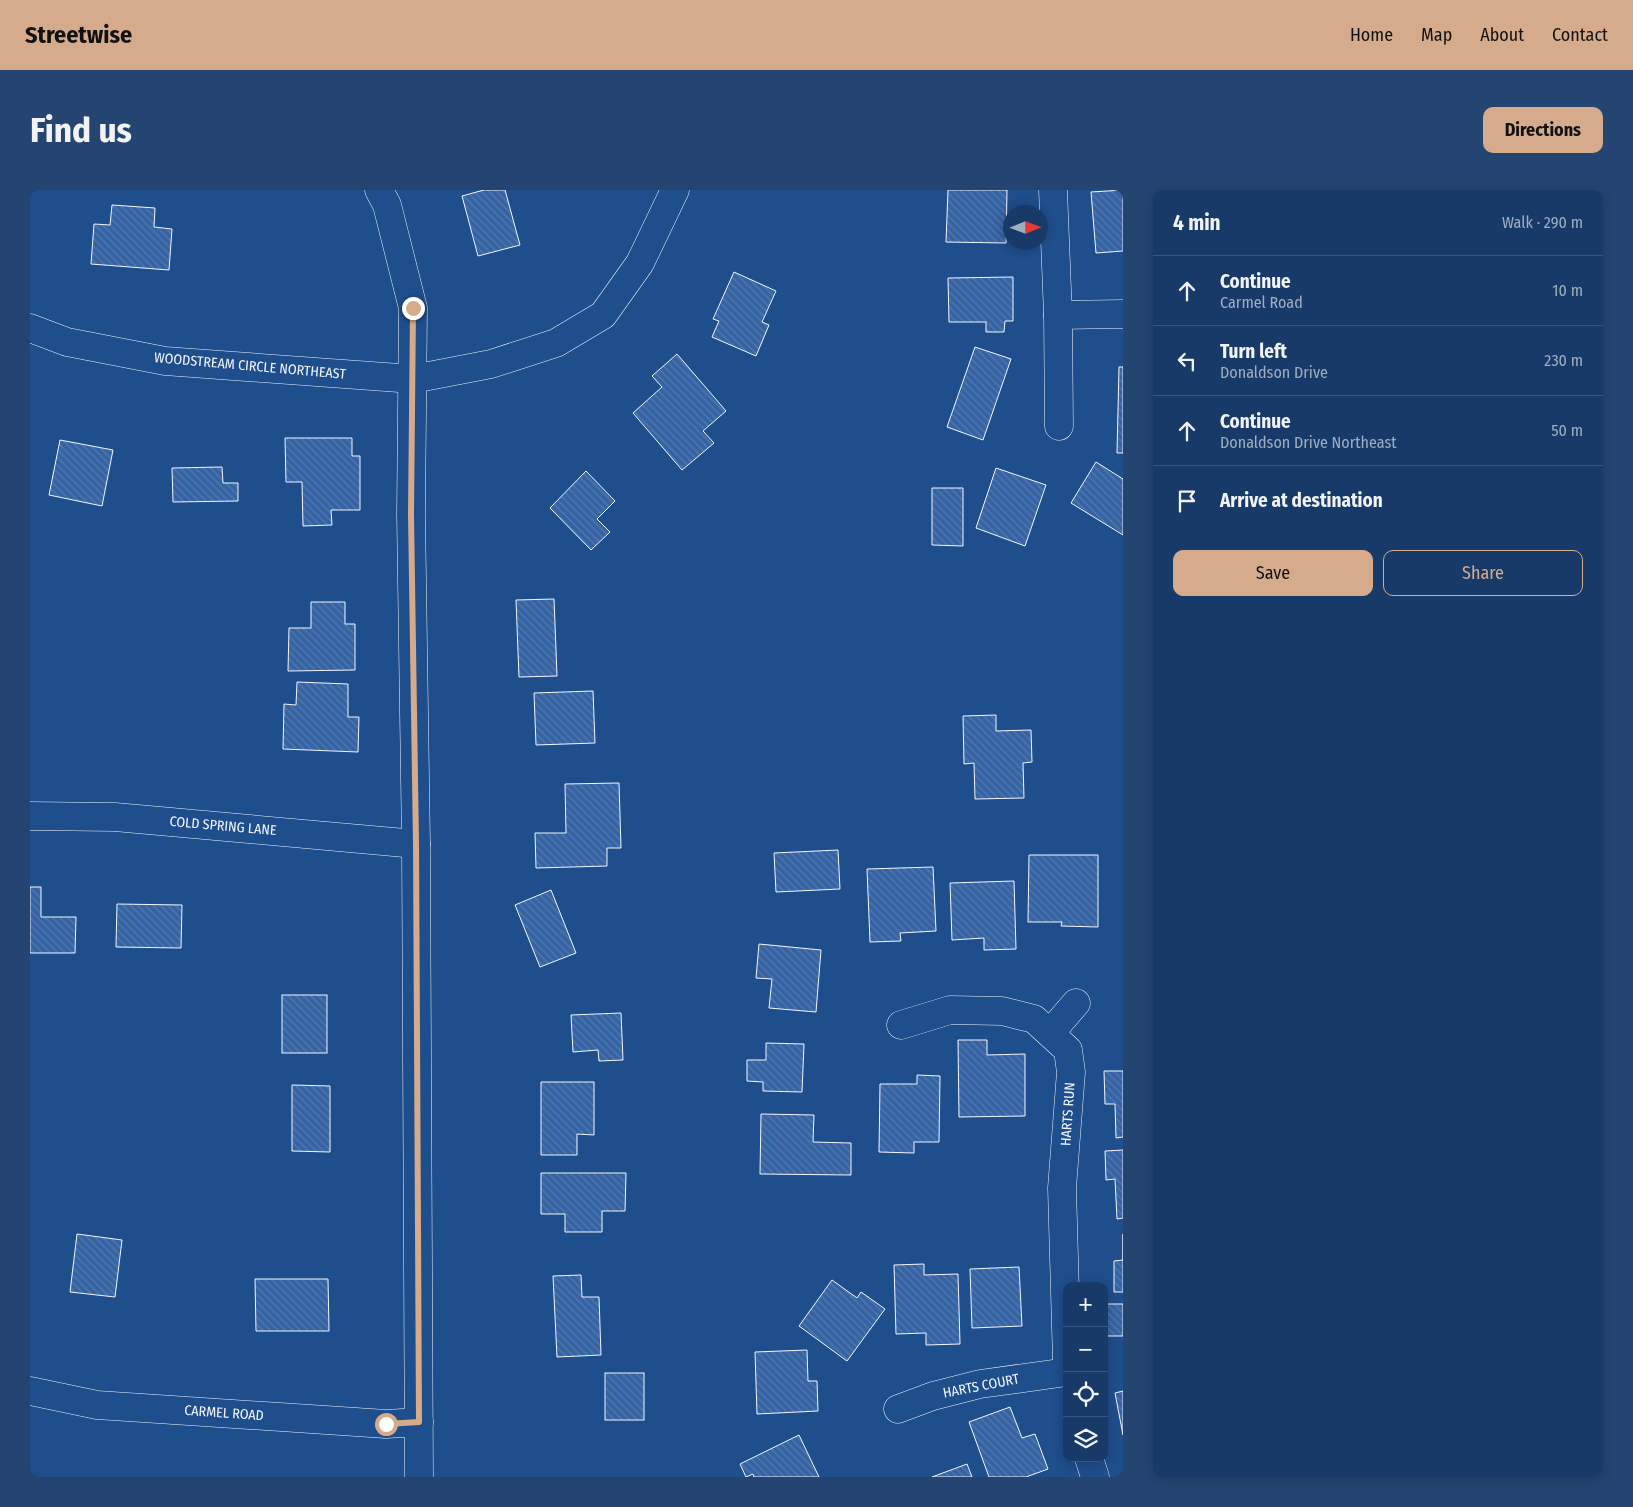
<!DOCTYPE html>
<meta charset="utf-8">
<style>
body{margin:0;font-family:"Fira Sans Condensed",sans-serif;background:#244571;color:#f1f3f6}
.controls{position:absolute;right:15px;bottom:15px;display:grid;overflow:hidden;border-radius:10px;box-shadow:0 2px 12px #0003}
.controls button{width:45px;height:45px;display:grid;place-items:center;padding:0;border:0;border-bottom:1px solid #36547d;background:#173a69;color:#f1f3f6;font:25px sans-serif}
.compass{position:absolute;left:973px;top:15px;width:45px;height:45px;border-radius:50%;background:#173a69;box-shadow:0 2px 12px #0003;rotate:89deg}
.stop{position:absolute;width:15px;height:15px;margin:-11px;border:4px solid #d6ab8b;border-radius:50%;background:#fff}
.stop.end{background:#d6ab8b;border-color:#fff;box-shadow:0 1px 5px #0008}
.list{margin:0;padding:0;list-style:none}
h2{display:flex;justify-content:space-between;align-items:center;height:65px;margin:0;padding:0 20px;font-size:21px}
h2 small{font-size:16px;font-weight:400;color:#9eadc0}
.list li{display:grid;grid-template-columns:32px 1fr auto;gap:15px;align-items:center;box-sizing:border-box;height:70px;padding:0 20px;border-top:1px solid #36547d}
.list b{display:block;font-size:19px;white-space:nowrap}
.list p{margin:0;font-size:16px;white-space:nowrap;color:#9eadc0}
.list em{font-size:16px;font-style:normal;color:#9eadc0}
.actions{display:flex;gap:10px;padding:15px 20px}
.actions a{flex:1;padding:11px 0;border:1px solid #d6ab8b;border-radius:10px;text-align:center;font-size:18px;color:#d6ab8b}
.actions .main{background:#d6ab8b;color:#111}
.icon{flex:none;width:28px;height:28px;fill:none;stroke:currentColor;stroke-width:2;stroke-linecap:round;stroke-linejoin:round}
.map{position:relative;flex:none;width:1093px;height:1287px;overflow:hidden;border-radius:10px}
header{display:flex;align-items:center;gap:30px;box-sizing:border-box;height:70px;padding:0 25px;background:#d6ab8b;color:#111}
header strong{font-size:24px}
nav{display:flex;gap:28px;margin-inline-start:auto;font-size:18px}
.intro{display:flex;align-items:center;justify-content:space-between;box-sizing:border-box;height:120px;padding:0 30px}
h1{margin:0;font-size:35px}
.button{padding:12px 22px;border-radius:10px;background:#d6ab8b;color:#111;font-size:18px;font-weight:700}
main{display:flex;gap:30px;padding:0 30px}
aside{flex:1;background:#173a69;border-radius:10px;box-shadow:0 2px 12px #0003}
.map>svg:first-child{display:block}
</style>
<header>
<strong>Streetwise</strong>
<nav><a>Home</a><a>Map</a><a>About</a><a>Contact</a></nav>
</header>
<div class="intro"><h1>Find us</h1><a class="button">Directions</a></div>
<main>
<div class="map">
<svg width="1093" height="1287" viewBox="0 0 1093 1287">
<defs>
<pattern id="building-back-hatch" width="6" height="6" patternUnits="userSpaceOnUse" patternTransform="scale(1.25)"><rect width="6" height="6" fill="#3563a3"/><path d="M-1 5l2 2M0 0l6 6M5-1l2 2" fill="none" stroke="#537ab1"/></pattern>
</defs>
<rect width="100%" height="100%" fill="#1f4e8c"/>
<g fill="url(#building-back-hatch)" stroke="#f2f6ff">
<polygon points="454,0 475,0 490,55 448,66 432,6"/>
<polygon points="918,0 977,0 976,53 916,52"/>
<polygon points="1093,0 1093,61 1066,63 1061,2"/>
<polygon points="82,15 125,18 124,37 142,39 139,80 61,74 64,34 80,35"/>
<polygon points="704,82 746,101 732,132 739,135 726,166 682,147 689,131 683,129"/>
<polygon points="983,87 983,131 975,131 974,142 956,142 956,132 919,132 918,88"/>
<polygon points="945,157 981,169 953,250 917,237"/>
<polygon points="647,164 696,221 673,241 684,253 652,280 603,223 632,197 622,186"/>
<polygon points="1089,177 1093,177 1093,263 1087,263"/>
<polygon points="255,248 322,248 322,266 330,266 330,320 301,320 302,335 273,336 272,292 256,292"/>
<polygon points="30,250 83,260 72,316 19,305"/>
<polygon points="1066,272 1093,289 1093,345 1041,313"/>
<polygon points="192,277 193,293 208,293 208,311 143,312 142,278"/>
<polygon points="966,278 1016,295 995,356 946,338"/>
<polygon points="556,281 585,311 567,329 580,342 561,360 520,318"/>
<polygon points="902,298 933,298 933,356 902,355"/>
<polygon points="524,409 527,486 489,487 486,410"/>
<polygon points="281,412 315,412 315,434 325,434 325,480 258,481 259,438 281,438"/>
<polygon points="267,492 318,494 318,527 329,527 328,562 253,559 254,514 266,515"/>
<polygon points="563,501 565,553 506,555 504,503"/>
<polygon points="966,525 966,541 1001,540 1002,572 993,573 994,608 945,609 944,573 934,574 933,526"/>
<polygon points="589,593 591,658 577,658 577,676 506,678 505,643 536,643 535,594"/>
<polygon points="808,660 810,699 746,702 744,663"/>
<polygon points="999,665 1068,665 1068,737 1031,736 1032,732 998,732"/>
<polygon points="903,677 906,741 870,743 871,751 840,752 837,679"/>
<polygon points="984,691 986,759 954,760 954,748 922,750 920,693"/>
<polygon points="0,697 11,697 11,727 46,727 45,763 0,763"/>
<polygon points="521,700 546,763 510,777 485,715"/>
<polygon points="87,714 152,715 151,758 86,757"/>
<polygon points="729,754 791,760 786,822 739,818 742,789 726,788"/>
<rect x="252" y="805" width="45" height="58"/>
<polygon points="591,823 593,870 569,871 568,860 543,862 541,825"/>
<polygon points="928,850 957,850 957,865 995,864 995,926 929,927"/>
<polygon points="736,853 774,854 772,902 733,901 733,892 717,891 717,870 736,870"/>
<polygon points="1074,881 1093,881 1093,947 1086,948 1085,914 1075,914"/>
<polygon points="887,885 910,886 909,952 884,952 884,963 849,962 850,894 887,894"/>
<polygon points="511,892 564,892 564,945 547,944 547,965 511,965"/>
<polygon points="262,895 300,896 300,962 262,961"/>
<polygon points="731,924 784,925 783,952 821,953 821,985 730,984"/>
<polygon points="1093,960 1093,1028 1087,1029 1085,989 1076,990 1075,961"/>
<polygon points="511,983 596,983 595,1021 572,1021 572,1042 535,1042 535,1024 511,1024"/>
<polygon points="47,1044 92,1050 85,1107 40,1102"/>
<polygon points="1093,1044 1093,1102 1084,1102 1084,1071 1093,1070"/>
<polygon points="894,1074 894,1085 928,1084 930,1154 896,1155 896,1143 866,1144 864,1075"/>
<polygon points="989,1077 992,1136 942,1138 940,1079"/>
<polygon points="551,1085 552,1107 569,1107 571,1165 527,1167 523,1086"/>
<polygon points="225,1089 298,1089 299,1141 226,1141"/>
<polygon points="802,1090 827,1108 831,1102 855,1119 817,1171 769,1136"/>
<rect x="1074" y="1114" width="19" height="32"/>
<polygon points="777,1160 778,1191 787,1191 788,1221 727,1224 725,1162"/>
<rect x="575" y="1183" width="39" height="47"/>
<polygon points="1093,1201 1093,1245 1085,1203"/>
<polygon points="980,1217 992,1248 1005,1244 1018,1279 996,1287 959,1287 939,1232"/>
<polygon points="769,1245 789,1287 724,1287 723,1284 716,1287 710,1274"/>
<polygon points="937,1274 942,1287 902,1287"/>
</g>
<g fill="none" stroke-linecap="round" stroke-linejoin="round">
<g stroke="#f2f6ff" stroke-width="29">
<g id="minor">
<polyline points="349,0 357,15 383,118 381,324 386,654 389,1287"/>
<polyline points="1023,0 1028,125 1093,124"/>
<polyline points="1028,125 1029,236"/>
<polyline points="0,138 37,152 135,171 383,189 461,174 526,153 573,125 610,73 645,0"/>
<polyline points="0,626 85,627 386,654"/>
<polyline points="871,835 920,820 972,821 1004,829 1038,860 1041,882 1032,998 1037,1172"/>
<polyline points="1021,842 1046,813"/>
<polyline points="0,1201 67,1215 356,1234 389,1232"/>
<polyline points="868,1219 903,1206 950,1194 1037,1182"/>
<polyline points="1059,1268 1065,1287"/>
</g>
</g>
<use href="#minor" stroke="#1f4e8c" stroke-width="28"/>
</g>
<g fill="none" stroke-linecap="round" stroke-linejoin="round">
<polyline stroke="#d6ab8b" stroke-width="6" points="356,1234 389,1232 386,654 381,324 383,118"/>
</g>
<g text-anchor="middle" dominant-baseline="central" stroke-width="4" stroke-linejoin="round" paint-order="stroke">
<g font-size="14" fill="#f2f6ff" stroke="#1f4e8c">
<text transform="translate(220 176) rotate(5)">WOODSTREAM CIRCLE NORTHEAST</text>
<text transform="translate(193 636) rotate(5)">COLD SPRING LANE</text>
<text transform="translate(1038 924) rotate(-86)">HARTS RUN</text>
<text transform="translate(951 1196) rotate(-11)">HARTS COURT</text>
<text transform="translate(194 1223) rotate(4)">CARMEL ROAD</text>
</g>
</g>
</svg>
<div class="controls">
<button>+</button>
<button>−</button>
<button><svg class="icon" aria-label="locate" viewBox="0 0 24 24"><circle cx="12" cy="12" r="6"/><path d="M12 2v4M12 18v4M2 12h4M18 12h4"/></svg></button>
<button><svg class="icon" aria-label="layers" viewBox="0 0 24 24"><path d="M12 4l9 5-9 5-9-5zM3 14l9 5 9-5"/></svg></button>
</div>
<svg class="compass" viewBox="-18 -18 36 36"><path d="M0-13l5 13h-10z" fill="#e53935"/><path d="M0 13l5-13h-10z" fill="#9eadc0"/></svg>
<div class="stop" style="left:356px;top:1234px"></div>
<div class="stop end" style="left:383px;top:118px"></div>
</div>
<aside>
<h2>4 min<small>Walk · 290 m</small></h2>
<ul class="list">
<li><svg class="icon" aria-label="ahead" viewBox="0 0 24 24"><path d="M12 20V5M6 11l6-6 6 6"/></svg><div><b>Continue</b><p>Carmel Road</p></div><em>10 m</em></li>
<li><svg class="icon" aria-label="left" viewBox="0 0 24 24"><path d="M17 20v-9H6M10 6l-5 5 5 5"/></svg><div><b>Turn left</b><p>Donaldson Drive</p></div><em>230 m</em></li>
<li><svg class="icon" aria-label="ahead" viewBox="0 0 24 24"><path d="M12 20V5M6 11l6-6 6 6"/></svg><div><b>Continue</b><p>Donaldson Drive Northeast</p></div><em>50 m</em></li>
<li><svg class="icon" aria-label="arrive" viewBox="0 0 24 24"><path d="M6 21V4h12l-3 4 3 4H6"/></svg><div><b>Arrive at destination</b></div></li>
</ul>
<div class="actions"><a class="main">Save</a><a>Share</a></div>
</aside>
</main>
